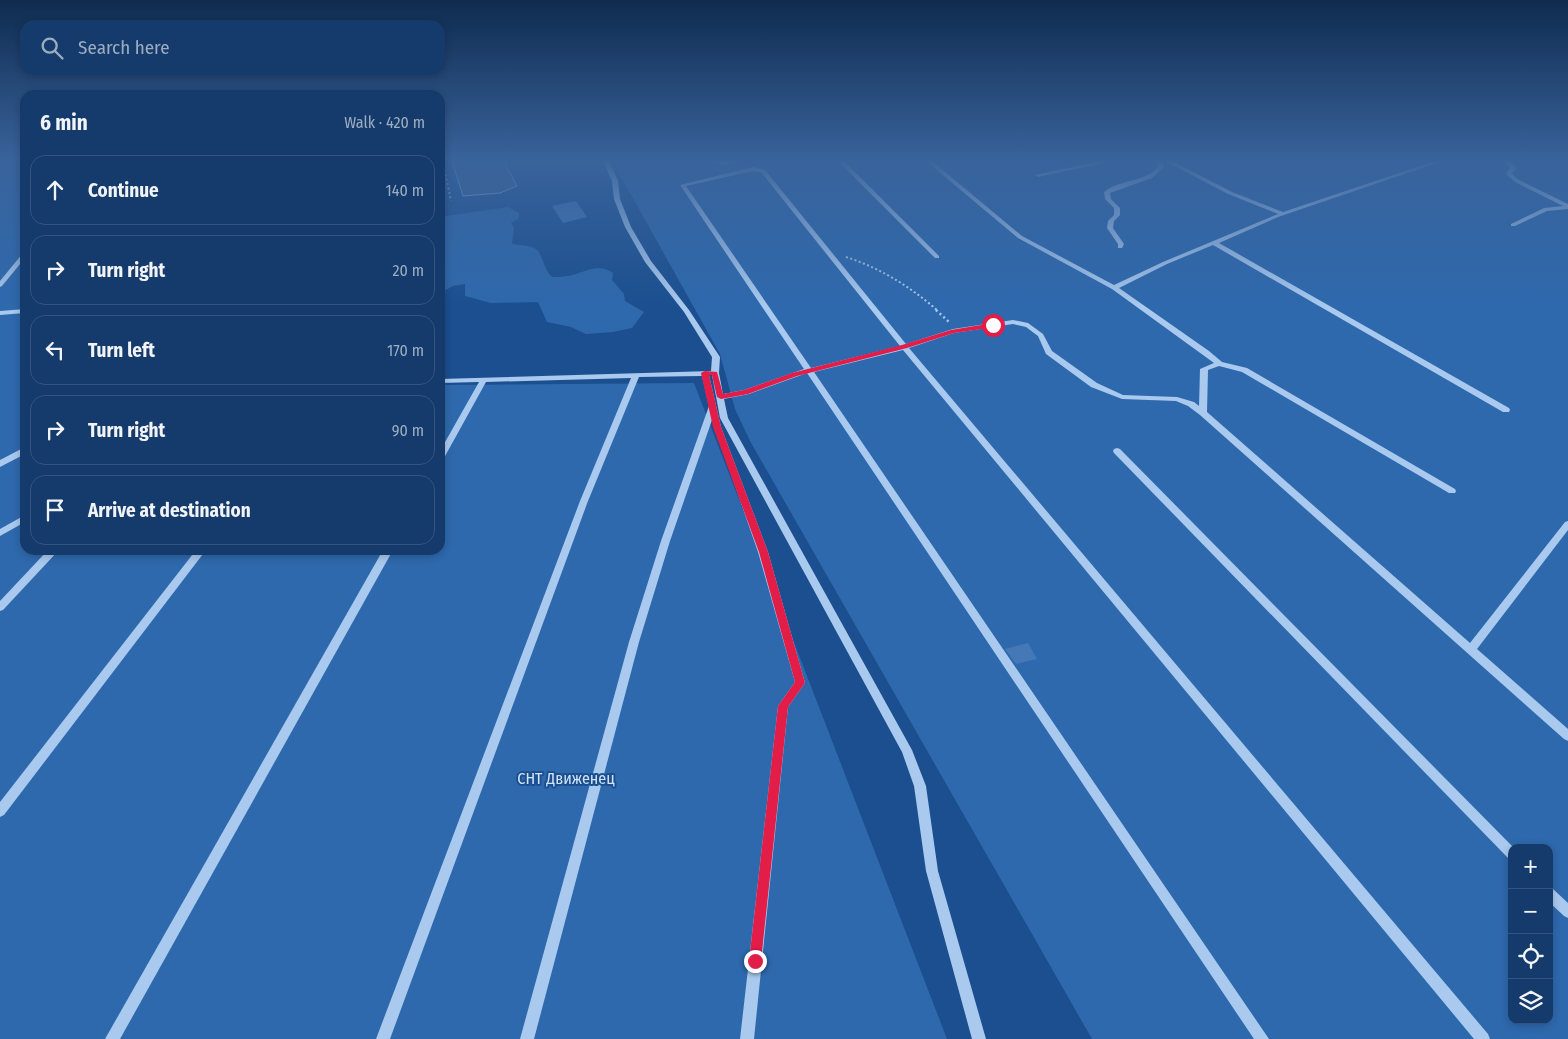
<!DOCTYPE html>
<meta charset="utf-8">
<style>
body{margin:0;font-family:"Fira Sans Condensed",sans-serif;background:#214673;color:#f1f3f6}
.controls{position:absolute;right:15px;bottom:15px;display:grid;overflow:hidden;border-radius:10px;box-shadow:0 2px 8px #0003}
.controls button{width:45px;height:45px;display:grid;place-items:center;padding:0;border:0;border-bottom:1px solid #33557e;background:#143b6b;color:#f1f3f6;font:25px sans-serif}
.stop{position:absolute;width:15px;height:15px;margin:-11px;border:4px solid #e11d48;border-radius:50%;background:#fff}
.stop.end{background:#e11d48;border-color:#fff;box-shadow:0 1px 5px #0008}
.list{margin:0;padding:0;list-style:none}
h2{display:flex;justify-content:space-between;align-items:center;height:65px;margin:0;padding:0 20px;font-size:21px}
h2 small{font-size:16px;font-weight:400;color:#9dadc1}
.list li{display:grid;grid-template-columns:32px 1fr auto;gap:15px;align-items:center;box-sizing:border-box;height:70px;margin:0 10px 10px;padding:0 10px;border:1px solid #33557e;border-radius:15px}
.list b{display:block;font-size:19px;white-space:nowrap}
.list em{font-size:16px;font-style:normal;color:#9dadc1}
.icon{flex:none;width:28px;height:28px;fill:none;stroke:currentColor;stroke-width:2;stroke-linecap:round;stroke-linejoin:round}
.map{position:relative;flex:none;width:1568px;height:1039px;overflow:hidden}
.search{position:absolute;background:#143b6b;box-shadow:0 2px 8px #0003;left:20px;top:20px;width:425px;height:55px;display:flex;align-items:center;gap:12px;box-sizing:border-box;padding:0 18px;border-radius:15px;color:#9dadc1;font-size:19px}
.panel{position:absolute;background:#143b6b;box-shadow:0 2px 8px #0003;left:20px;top:90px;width:425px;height:465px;border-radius:15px}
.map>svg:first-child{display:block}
</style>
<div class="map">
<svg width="1568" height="1039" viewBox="0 0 1568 1039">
<rect width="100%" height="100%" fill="#1b4f8f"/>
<g fill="#2e69ad" fill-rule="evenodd">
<polygon points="0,161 25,161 25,550 440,550 440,385 694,383 947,1039 0,1039"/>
<path d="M636 161H1568V1039H1092L750 441 735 409 720 354 615 166ZM1512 848H1549V1020H1512Z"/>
<path d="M508 207 519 213V218L511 223 514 228 512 244C519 245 530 245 536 249 543 254 543 269 552 277 557 277 562 277 568 276 584 273 597 262 613 273L612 280 624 294 625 301 644 312 632 328 613 332 586 334 571 327 547 322 538 302 491 303 465 296V284L453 286 442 292 440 309V217Z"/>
</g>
<polygon fill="#3c6290" stroke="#9cc4f0" points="452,161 508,161 505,163 517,186 500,193 463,196"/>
<g fill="#4478b7">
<polygon points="576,201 587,217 563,223 552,206"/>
<polygon points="1028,643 1037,659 1016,664 1005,649"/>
</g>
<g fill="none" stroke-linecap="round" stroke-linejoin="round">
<g stroke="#a9c9ee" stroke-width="2" stroke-dasharray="2 2.5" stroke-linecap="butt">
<polyline points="443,161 451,201"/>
<path d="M846 257C880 268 911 287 938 311"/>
</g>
<polyline stroke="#a9c9ee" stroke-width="2.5" stroke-dasharray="2 3" stroke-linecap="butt" points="936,310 949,322"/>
<g fill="#a9c9ee" fill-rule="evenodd">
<path d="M603 161H609L618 181 620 199 631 227 651 261 689 310 720 357 719 373 723 394 744 390 804 369 680 185 753 167 765 170 906 344 953 329 1013 320 1028 323 1043 334 1052 351 1097 383 1123 395 1177 397 1194 402 1199 406 1200 369 1214 363 1112 289 1018 238 926 161H932L1022 236 1114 285 1163 262 1278 214 1228 194 1165 161H1172L1232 192 1283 212 1435 161H1443L1278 217 1219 243 1509 408 1510 410 1509 412H1503L1213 245 1167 264 1119 288 1209 351 1222 362 1247 368 1455 489 1456 491 1455 493H1449L1242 372 1219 366 1208 370 1207 412 1470 643 1565 522 1568 521V530L1477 649 1568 729V741L1564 739 1200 415 1188 406 1176 401 1122 399 1091 387 1046 354 1038 336 1026 327 1013 324 954 333 909 348 1488 1034 1490 1039H1474L903 350 814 372 1269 1039H1254L807 373 749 394 724 399 728 418 912 750 926 786 938 871 986 1039H972L926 871 914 786 902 752 720 418 712 375H709L721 427 768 552 805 683 788 707 754 1039H740L778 706 795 682 758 552 712 420 670 541 639 642 534 1039H520L629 642 661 541 709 406 702 376 639 377 588 501 390 1039H376L580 501 631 378 486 382 444 458 440 461V451L479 382 440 383V379L711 371 712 357 684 312 645 262 625 227 614 199 612 181ZM753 171 761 172 900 346 811 368 686 186Z"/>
<polygon points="711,161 741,161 723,165"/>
<polygon points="838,161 844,161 939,256 939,258 935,258"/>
<polygon points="1101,161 1112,161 1038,177 1035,175"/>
<path d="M1157 161H1163L1164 167 1152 178 1110 193 1111 199 1120 208V215L1114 221 1113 228 1124 244 1122 248H1118V244L1107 228 1108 221 1114 215V208L1105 199 1104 192C1120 179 1144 183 1158 167Z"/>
<path d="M1503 161C1509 161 1514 162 1516 168L1512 174 1519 180 1568 204V209L1547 211 1515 226H1511V224L1544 208 1563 206 1515 182 1506 174 1510 168Z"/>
<polygon points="25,252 25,258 2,286 0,287 0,281 23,253"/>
<polygon points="25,309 25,313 0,315 0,311"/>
<polygon points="25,447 25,454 0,467 0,460"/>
<polygon points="1117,448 1120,449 1514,848 1512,848 1512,860 1508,858 1114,453 1113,451 1114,449"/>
<polygon points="25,515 25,522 0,536 0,529"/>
<polygon points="48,550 59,550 3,610 0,611 0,601"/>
<polygon points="196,550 206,550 4,815 0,817 0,802"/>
<polygon points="383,550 393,550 120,1039 105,1039"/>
<polygon points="1549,887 1553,889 1568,903 1568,918 1564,916 1549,902"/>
</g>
</g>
<linearGradient id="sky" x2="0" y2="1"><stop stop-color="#0f2b4f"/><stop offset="0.52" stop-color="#39639b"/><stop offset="1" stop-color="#39639b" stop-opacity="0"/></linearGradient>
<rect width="1568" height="307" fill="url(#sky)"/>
<polygon fill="#e11d48" points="993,323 996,325 995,327 954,333 907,348 797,376 748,394 721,399 717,397 712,375 709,375 721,427 768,552 805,683 788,707 761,961 759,965 755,967 751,965 749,961 778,706 795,682 759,552 713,427 701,373 705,371 717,372 723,394 744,390 792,373 902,345 951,330"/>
<g text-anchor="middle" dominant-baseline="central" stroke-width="4" stroke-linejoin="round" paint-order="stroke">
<g font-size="16" fill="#cfe3fa" stroke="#1b4f8f">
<text x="566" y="778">СНТ Движенец</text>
</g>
</g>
</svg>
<div class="controls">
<button>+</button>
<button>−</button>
<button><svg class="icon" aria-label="locate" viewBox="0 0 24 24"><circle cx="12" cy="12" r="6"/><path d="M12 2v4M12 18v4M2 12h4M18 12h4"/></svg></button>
<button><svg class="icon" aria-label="layers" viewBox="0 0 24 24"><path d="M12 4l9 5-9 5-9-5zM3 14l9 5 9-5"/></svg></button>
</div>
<div class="stop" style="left:993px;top:325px"></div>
<div class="stop end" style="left:755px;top:961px"></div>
<div class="search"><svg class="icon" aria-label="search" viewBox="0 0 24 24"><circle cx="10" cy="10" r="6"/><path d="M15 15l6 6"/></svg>Search here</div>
<section class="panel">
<h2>6 min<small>Walk · 420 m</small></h2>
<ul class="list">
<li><svg class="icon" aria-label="ahead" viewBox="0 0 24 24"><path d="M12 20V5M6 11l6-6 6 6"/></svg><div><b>Continue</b></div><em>140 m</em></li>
<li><svg class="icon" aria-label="right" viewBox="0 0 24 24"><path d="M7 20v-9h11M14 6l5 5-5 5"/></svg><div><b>Turn right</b></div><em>20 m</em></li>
<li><svg class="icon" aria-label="left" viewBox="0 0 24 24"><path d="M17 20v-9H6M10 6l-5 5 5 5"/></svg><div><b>Turn left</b></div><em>170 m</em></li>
<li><svg class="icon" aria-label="right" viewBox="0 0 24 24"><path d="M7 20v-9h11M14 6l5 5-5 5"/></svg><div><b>Turn right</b></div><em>90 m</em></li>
<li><svg class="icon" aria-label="arrive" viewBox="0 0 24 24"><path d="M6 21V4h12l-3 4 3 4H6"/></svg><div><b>Arrive at destination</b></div></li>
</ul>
</section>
</div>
